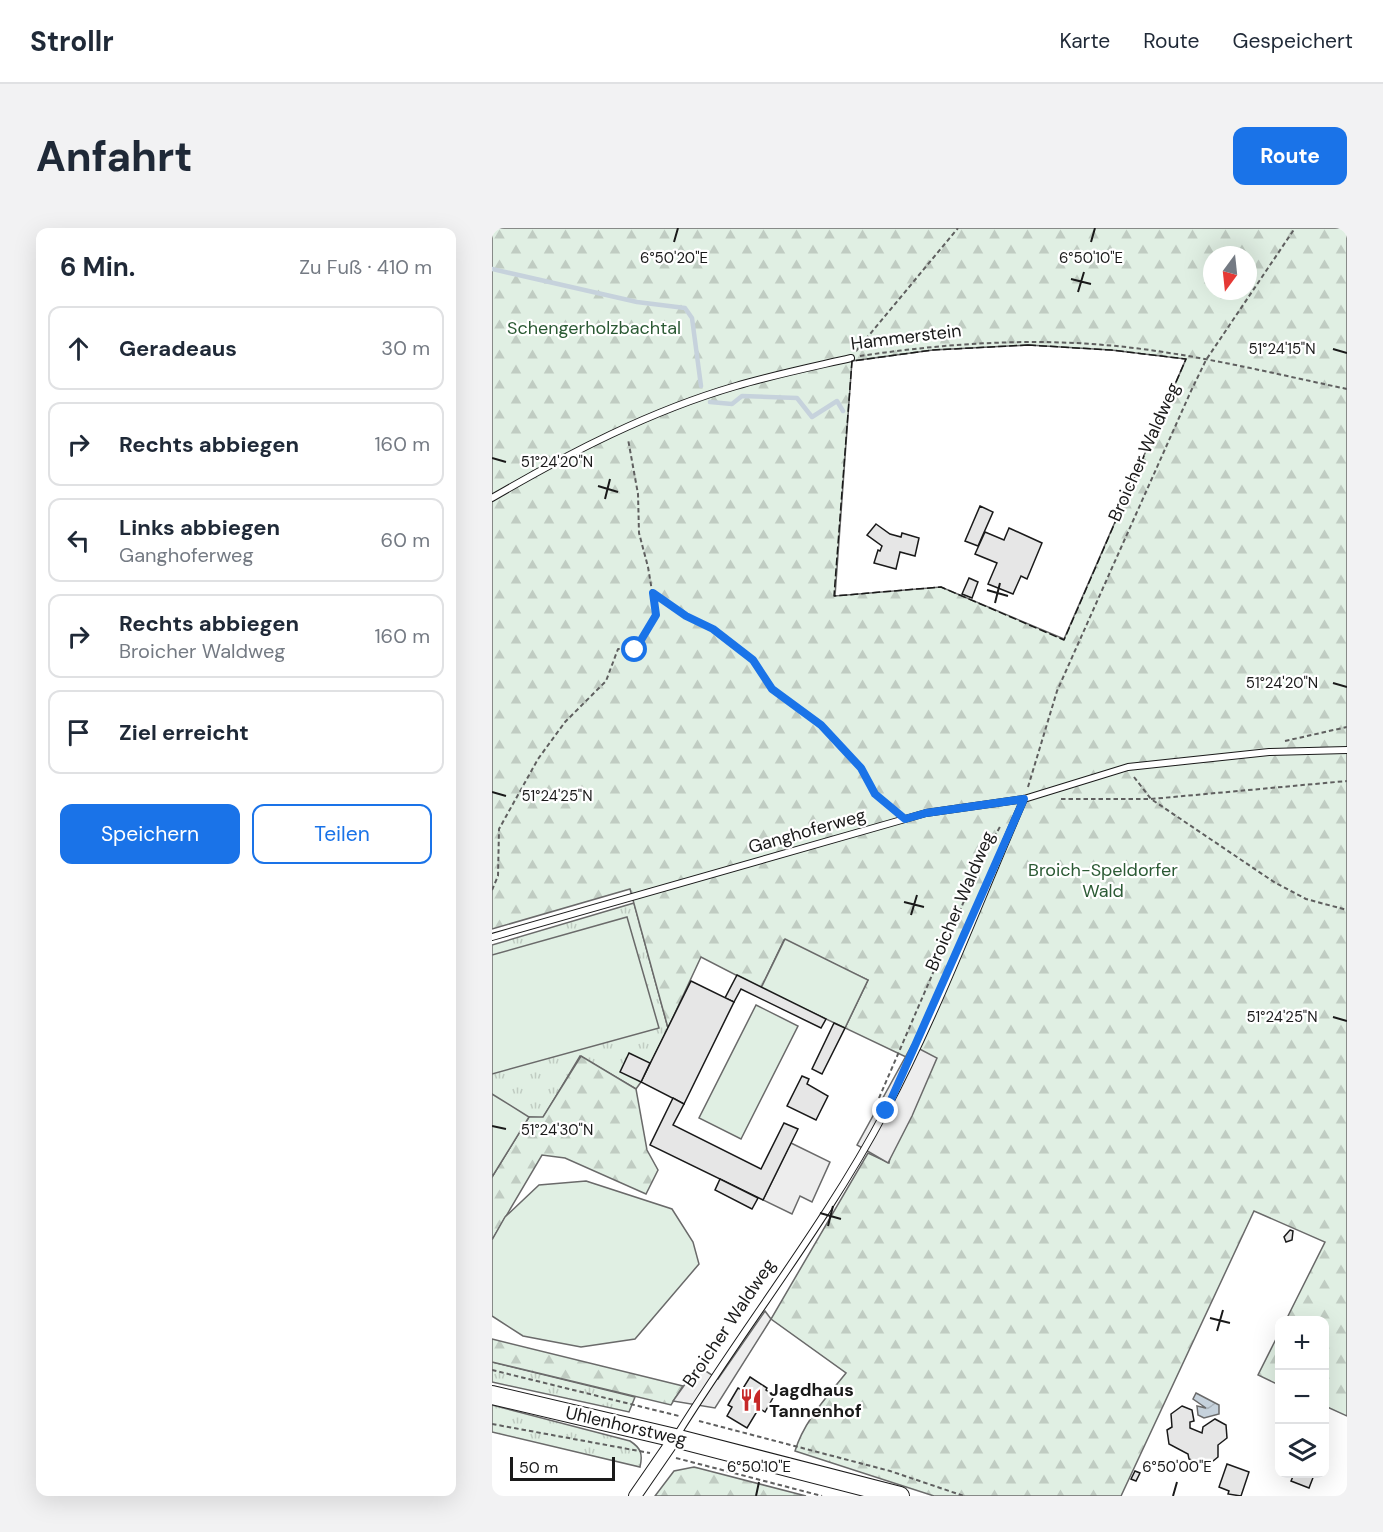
<!DOCTYPE html>
<html lang="de">
<meta charset="utf-8">
<style>
body{margin:0;font-family:"DM Sans",sans-serif;background:#f2f2f3;color:#1f2937}
.controls{position:absolute;right:18px;bottom:18px;display:grid;overflow:hidden;border-radius:12px;box-shadow:0 6px 24px #0002}
.controls button{width:54px;height:54px;display:grid;place-items:center;padding:0;border:0;border-bottom:2px solid #e0e1e3;background:#fff;color:#1f2937;font:30px sans-serif}
.compass{position:absolute;left:711px;top:18px;width:54px;height:54px;border-radius:50%;background:#fff;box-shadow:0 6px 24px #0002;rotate:195deg}
.scale{position:absolute;left:18px;bottom:15px;width:105px;box-sizing:border-box;padding-left:6px;border:3px solid #1a1a1a;border-top:0;font-size:16px;line-height:21px;white-space:nowrap;color:#1a1a1a;-webkit-text-stroke:4px #fff;paint-order:stroke}
.stop{position:absolute;width:18px;height:18px;margin:-14px;border:4px solid #1a73e8;border-radius:50%;background:#fff}
.stop.end{background:#1a73e8;border-color:#fff;box-shadow:0 2px 6px #0008}
.list{margin:0;padding:0;list-style:none}
h2{display:flex;justify-content:space-between;align-items:center;height:78px;margin:0;padding:0 24px;font-size:26px}
h2 small{font-size:20px;font-weight:400;color:#747a83}
.list li{display:grid;grid-template-columns:39px 1fr auto;gap:18px;align-items:center;box-sizing:border-box;height:84px;margin:0 12px 12px;padding:0 12px;border:2px solid #e0e1e3;border-radius:12px}
.list b{display:block;font-size:22px;white-space:nowrap}
.list p{margin:0;font-size:20px;white-space:nowrap;color:#747a83}
.list em{font-size:20px;font-style:normal;color:#747a83}
.actions{display:flex;gap:12px;padding:18px 24px}
.actions a{flex:1;padding:14px 0;border:2px solid #1a73e8;border-radius:12px;text-align:center;font-size:21px;color:#1a73e8}
.actions .main{background:#1a73e8;color:#fff}
.icon{flex:none;width:33px;height:33px;fill:none;stroke:currentColor;stroke-width:2;stroke-linecap:round;stroke-linejoin:round}
.map{position:relative;flex:none;width:855px;height:1268px;overflow:hidden;border-radius:12px}
header{display:flex;align-items:center;gap:36px;box-sizing:border-box;height:84px;padding:0 30px;background:#fff;border-bottom:2px solid #e0e1e3}
header strong{font-size:28px}
nav{display:flex;gap:33px;margin-inline-start:auto;font-size:21px}
.intro{display:flex;align-items:center;justify-content:space-between;box-sizing:border-box;height:144px;padding:0 36px}
h1{margin:0;font-size:42px}
.button{padding:15px 27px;border-radius:12px;background:#1a73e8;color:#fff;font-size:21px;font-weight:700}
main{display:flex;gap:36px;padding:0 36px}
aside{flex:1;background:#fff;border-radius:12px;box-shadow:0 6px 24px #0002}
.map>svg:first-child{display:block}
</style>
<header>
<strong>Strollr</strong>
<nav><a>Karte</a><a>Route</a><a>Gespeichert</a></nav>
</header>
<div class="intro"><h1>Anfahrt</h1><a class="button">Route</a></div>
<main>
<aside>
<h2>6 Min.<small>Zu Fuß · 410 m</small></h2>
<ul class="list">
<li><svg class="icon" aria-label="ahead" viewBox="0 0 24 24"><path d="M12 20V5M6 11l6-6 6 6"/></svg><div><b>Geradeaus</b></div><em>30 m</em></li>
<li><svg class="icon" aria-label="right" viewBox="0 0 24 24"><path d="M7 20v-9h11M14 6l5 5-5 5"/></svg><div><b>Rechts abbiegen</b></div><em>160 m</em></li>
<li><svg class="icon" aria-label="left" viewBox="0 0 24 24"><path d="M17 20v-9H6M10 6l-5 5 5 5"/></svg><div><b>Links abbiegen</b><p>Ganghoferweg</p></div><em>60 m</em></li>
<li><svg class="icon" aria-label="right" viewBox="0 0 24 24"><path d="M7 20v-9h11M14 6l5 5-5 5"/></svg><div><b>Rechts abbiegen</b><p>Broicher Waldweg</p></div><em>160 m</em></li>
<li><svg class="icon" aria-label="arrive" viewBox="0 0 24 24"><path d="M6 21V4h12l-3 4 3 4H6"/></svg><div><b>Ziel erreicht</b></div></li>
</ul>
<div class="actions"><a class="main">Speichern</a><a>Teilen</a></div>
</aside>
<div class="map">
<svg width="855" height="1268" viewBox="0 0 855 1268">
<defs>
<pattern id="grass-tufts" width="24" height="20" patternUnits="userSpaceOnUse" patternTransform="scale(1.5)"><rect width="24" height="20" fill="#e0efe3"/><path d="M3 7l-1-3M5 7V3M7 7l1-3M15 17l-1-3M17 17v-4M19 17l1-3" fill="none" stroke="#c0ccc2"/></pattern>
<pattern id="forest-firs" width="22" height="20" patternUnits="userSpaceOnUse" patternTransform="scale(1.5)"><rect width="22" height="20" fill="#e0efe3"/><path d="M5 1l3.5 6h-7zM16 11l3.5 6h-7z" fill="#c0ccc2"/></pattern>
<pattern id="water-waves" width="16" height="10" patternUnits="userSpaceOnUse" patternTransform="scale(1.5)"><rect width="16" height="10" fill="#c6d2dc"/><path d="M0 5q4-4 8 0t8 0" fill="none" stroke="#aab4bc"/></pattern>
</defs>
<rect width="100%" height="100%" fill="#fff"/>
<g fill="url(#grass-tufts)" stroke="#6a6a6a" stroke-width="1.5">
<polygon points="142,675 176,800 149,854 144,861 88,828 51,890 37,889 0,949 0,717"/>
<polygon points="0,1134 143,1169 137,1184 0,1154"/>
<path d="M0 1177 138 1213C149 1220 151 1226 148 1239L0 1204Z"/>
</g>
<g fill="url(#forest-firs)" stroke="#6a6a6a" stroke-width="1.5" fill-rule="evenodd">
<path d="M0 0H855V1188L833 1178 832 1092H794L833 1014 762 983 629 1268H442L303 1223C312 1193 335 1169 354 1145L279 1091 376 925 397 935 420 817 414 829 353 800 376 752 292 712 269 760 209 729 176 800 138 661 0 701ZM720 27H756V63H720ZM536 117 619 122 694 131 572 411 449 359 343 368 360 133 441 122Z"/>
<polygon points="89,828 144,861 155,922 166,942 154,966 73,930 50,927 0,1012 0,949 37,889 51,889"/>
<polygon points="787,1105 787,1157 766,1147"/>
<polygon points="0,1111 191,1158 179,1177 0,1134"/>
<polygon points="202,1239 314,1268 163,1268 182,1243"/>
</g>
<g fill="#e0efe3" stroke="#6a6a6a" stroke-width="1.5">
<polygon points="135,689 167,800 0,846 0,727"/>
<polygon points="293,711 376,752 353,800 269,760"/>
<polygon points="264,777 306,798 249,911 207,890"/>
<polygon points="0,866 37,889 0,949"/>
<polygon points="94,953 180,981 201,1014 207,1036 143,1111 89,1119 31,1108 0,1088 0,1012 13,989 47,957"/>
</g>
<g fill="#ededed" stroke="#6a6a6a" stroke-width="1.5">
<polygon points="420,817 445,830 420,888 396,935 365,917"/>
<polygon points="299,915 338,934 320,974 308,968 300,986 271,972"/>
<polygon points="273,1083 279,1091 223,1180 181,1173 206,1138 226,1151"/>
</g>
<polygon fill="url(#water-waves)" stroke="#6a6a6a" stroke-width="1.5" points="704,1165 727,1177 727,1186 712,1190 706,1187 705,1178 714,1180 701,1171"/>
<g fill="none" stroke-linecap="round" stroke-linejoin="round">
<g stroke="#c6d2dc" stroke-width="4.5">
<polyline points="0,41 145,74 193,80 200,90 209,158"/>
<polyline points="218,174 240,176 250,168 305,170 320,189 345,173 351,183"/>
</g>
</g>
<g fill="#e6e6e6" stroke="#1a1a1a" stroke-width="1.5">
<polygon points="488,278 501,284 486,318 473,313"/>
<polygon points="384,296 398,306 409,309 410,305 427,310 423,328 408,324 404,341 382,335 386,322 388,323 390,318 375,307"/>
<polygon points="517,300 550,315 535,351 529,348 521,366 496,356 505,335 483,326 493,304 512,312"/>
<polygon points="477,350 486,354 480,370 470,366"/>
<polygon points="245,747 334,791 329,800 249,761 242,774 233,770"/>
<polygon points="199,753 242,774 192,876 149,854"/>
<polygon points="342,795 353,800 330,846 320,841"/>
<polygon points="137,825 158,835 149,854 128,844"/>
<polygon points="310,848 317,851 315,856 336,868 324,892 295,878"/>
<polygon points="181,870 192,876 181,897 269,941 292,895 306,901 271,972 158,917"/>
<polygon points="228,951 266,970 260,981 223,962"/>
<polygon points="798,1002 801,1003 800,1012 794,1014 792,1009"/>
<polygon points="258,1149 275,1160 274,1162 282,1168 273,1184 267,1180 255,1200 235,1188 240,1179 236,1177 246,1160 250,1162"/>
<polygon points="690,1178 700,1182 702,1193 698,1194 698,1200 710,1205 711,1199 723,1191 734,1197 735,1210 726,1217 726,1229 715,1238 697,1231 696,1226 677,1216 675,1202 680,1199 679,1186"/>
<polygon points="735,1236 757,1244 749,1268 736,1266 737,1263 727,1259"/>
<polygon points="643,1243 648,1245 644,1253 639,1251"/>
<polygon points="802,1246 822,1247 817,1260 799,1253"/>
</g>
<g fill="none" stroke-linecap="round" stroke-linejoin="round">
<g stroke="#1a1a1a" stroke-width="8">
<g id="service">
<path d="M0 270C77 225 158 183 244 158 281 147 320 139 359 130"/>
<polyline points="0,709 434,585 532,571 636,539 777,524 855,522"/>
<path d="M185 1207C253 1097 334 996 394 882 447 782 487 674 532 571"/>
</g>
</g>
<g stroke="#1a1a1a" stroke-width="14">
<polyline id="minor" points="143,1268 183,1210"/>
</g>
<g stroke="#1a1a1a" stroke-width="20">
<polyline id="secondary" points="0,1167 183,1210 408,1268"/>
</g>
<g stroke="#5f5f5f" stroke-width="2" stroke-dasharray="4.5 3" stroke-linecap="butt">
<polyline points="364,123 466,0"/>
<path d="M368 128C449 116 531 110 613 117 695 124 775 144 855 161"/>
<polyline points="161,365 194,388 221,401 261,432 280,461 329,497 343,511 369,540 383,565 403,584"/>
<polyline points="793,513 855,499"/>
<polyline points="642,549 659,571 782,654 814,671 855,682"/>
<polyline points="536,559 565,463 699,163 714,132 803,0"/>
<polyline points="569,571 659,571 855,553"/>
<polyline points="0,662 6,648 7,601 46,531 73,494 114,453 126,421 143,422 164,387 156,339 147,305 146,266 136,211"/>
<polyline points="384,877 491,629 509,597"/>
<polyline points="0,1142 187,1188"/>
<polyline points="207,1193 398,1243 472,1268"/>
<polyline points="0,1196 158,1225"/>
<polyline points="184,1230 330,1268"/>
</g>
<use href="#service" stroke="#fff" stroke-width="6"/>
<use href="#minor" stroke="#fff" stroke-width="12"/>
<use href="#secondary" stroke="#fff" stroke-width="18"/>
<polygon stroke="#1a1a1a" stroke-width="1.5" stroke-dasharray="8 3" stroke-linecap="butt" points="536,117 619,122 694,131 572,412 449,359 342,368 360,133 441,122"/>
</g>
<g fill="none" stroke-linecap="round" stroke-linejoin="round">
<polyline stroke="#1a73e8" stroke-width="8" points="143,422 164,387 161,365 194,388 221,401 261,432 280,461 329,497 369,540 383,566 413,591 434,585 532,571 394,883"/>
</g>
<path fill="none" stroke="#1a1a1a" stroke-width="2" d="M182 14 186 0M599 14 603 0M579 51 599 56M586 64 592 44M841 121 855 125M0 230 14 234M106 258 126 264M113 271 118 251M495 362 516 368M503 375 508 355M841 455 855 459M0 564 14 568M412 674 432 679M419 687 425 667M841 789 855 793M0 898 14 901M328 985 349 991M336 998 341 978M718 1090 738 1095M725 1103 731 1082M264 1268 267 1254M681 1268 685 1254"/>
<defs>
<g id="restaurant-bare" transform="scale(1.8)"><path d="M-5-6h1v4h1v-4h1v4h1v-4h1v5L-1.5 .5V6h-2V.5L-5-1ZM5-6V6H3V1.5H1.5Q1.5-4 5-6Z" fill="#c62828" stroke="#fff" stroke-width="2.5" paint-order="stroke"/></g>
</defs>
<g fill-rule="evenodd">
<use href="#restaurant-bare" x="259" y="1172"/>
</g>
<g text-anchor="middle" dominant-baseline="central" stroke-width="4.5" stroke-linejoin="round" paint-order="stroke">
<g font-size="18" fill="#2b5a34" stroke="#fff">
<text x="102" y="100">Schengerholzbachtal</text>
<text x="611" y="642">Broich-Speldorfer<tspan x="611" dy="21">Wald</tspan></text>
</g>
<g font-size="18" fill="#1a1a1a" stroke="#fff">
<text transform="translate(414 109) rotate(-7)">Hammerstein</text>
<text transform="translate(652 224) rotate(-66)">Broicher Waldweg</text>
<text transform="translate(315 603) rotate(-16)">Ganghoferweg</text>
<text transform="translate(468 673) rotate(-67)">Broicher Waldweg</text>
<text transform="translate(237 1095) rotate(-56)">Broicher Waldweg</text>
<text transform="translate(134 1198) rotate(13)">Uhlenhorstweg</text>
</g>
<g font-size="18" font-weight="bold" fill="#1a1a1a" stroke="#fff" text-anchor="start">
<text x="277" y="1162">Jagdhaus<tspan x="277" dy="21">Tannenhof</tspan></text>
</g>
</g>
<g font-size="15" text-anchor="middle" fill="#1a1a1a" stroke="#fff" stroke-width="4.5" stroke-linejoin="round" paint-order="stroke">
<text x="182" y="35">6°50'20"E</text>
<text x="599" y="35">6°50'10"E</text>
<text x="790" y="126">51°24'15"N</text>
<text x="65" y="239">51°24'20"N</text>
<text x="790" y="460">51°24'20"N</text>
<text x="65" y="573">51°24'25"N</text>
<text x="790" y="794">51°24'25"N</text>
<text x="65" y="907">51°24'30"N</text>
<text x="267" y="1244">6°50'10"E</text>
<text x="685" y="1244">6°50'00"E</text>
</g>
</svg>
<div class="controls">
<button>+</button>
<button>−</button>
<button><svg class="icon" aria-label="layers" viewBox="0 0 24 24"><path d="M12 4l9 5-9 5-9-5zM3 14l9 5 9-5"/></svg></button>
</div>
<svg class="compass" viewBox="-18 -18 36 36"><path d="M0-13l5 13h-10z" fill="#e53935"/><path d="M0 13l5-13h-10z" fill="#747a83"/></svg>
<div class="scale">50 m</div>
<div class="stop" style="left:143px;top:422px"></div>
<div class="stop end" style="left:394px;top:883px"></div>
</div>
</main>
